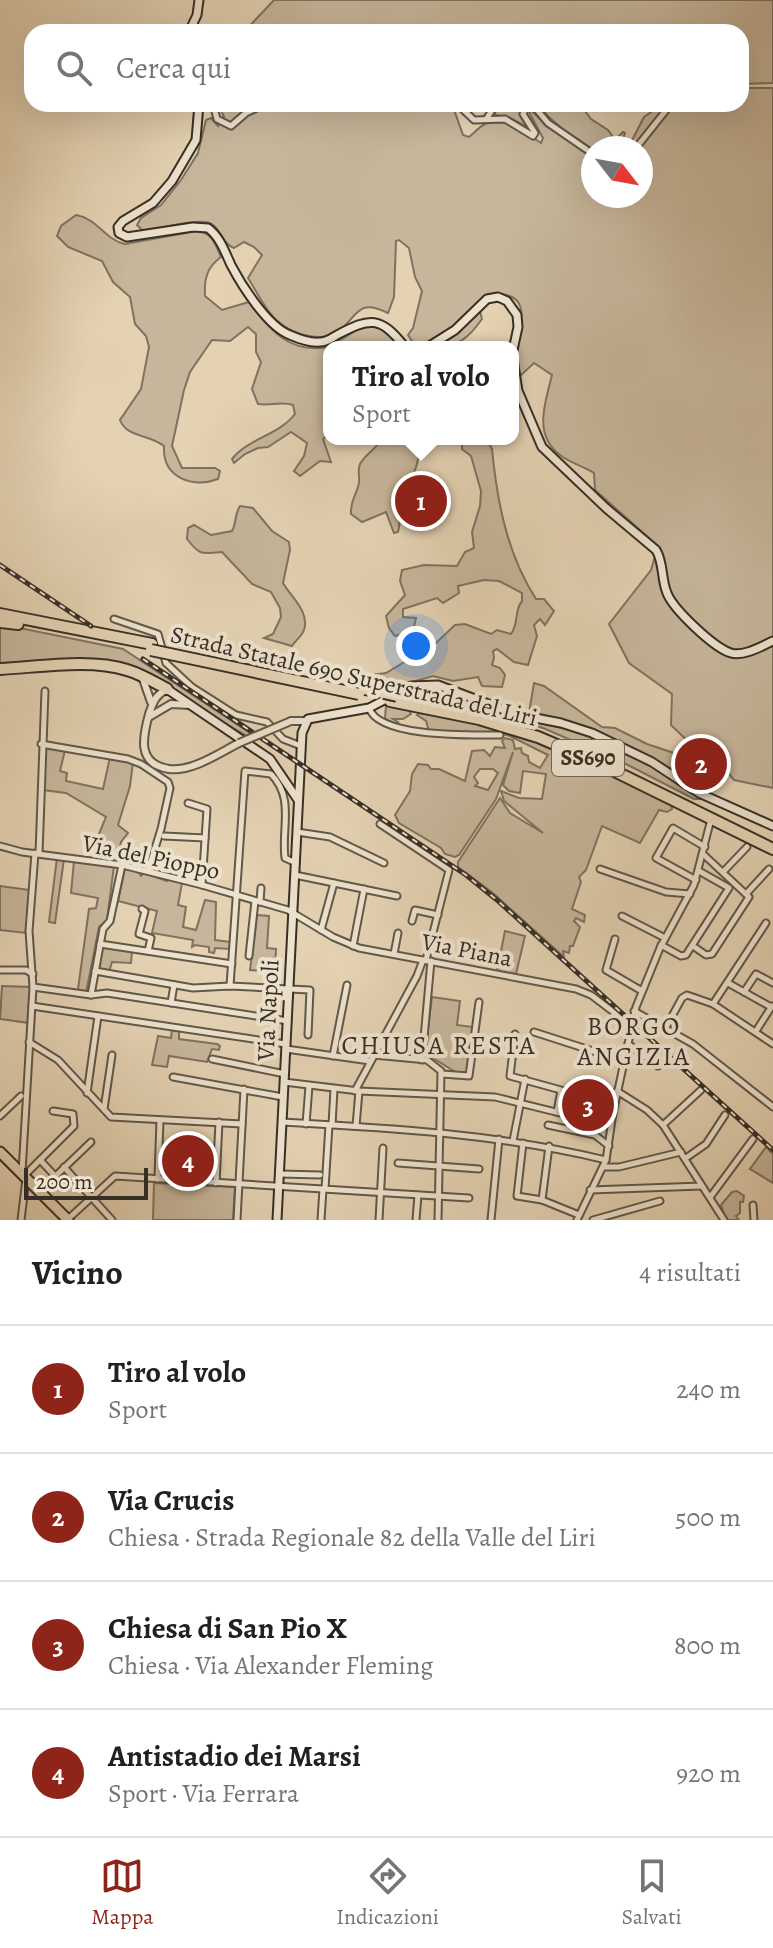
<!DOCTYPE html>
<html lang="it">
<meta charset="utf-8">
<style>
body{margin:0;font-family:Alegreya,serif;background:#f2f2f2;color:#202124}
.compass{position:absolute;left:581px;top:136px;width:72px;height:72px;border-radius:50%;background:#fff;box-shadow:0 8px 32px #0002;rotate:121deg}
.scale{position:absolute;left:24px;bottom:20px;width:124px;box-sizing:border-box;padding-left:8px;border:4px solid #372f25;border-top:0;font-size:22px;line-height:28px;white-space:nowrap;color:#372f25;-webkit-text-stroke:6px #ede2ce;paint-order:stroke}
.you{position:absolute;left:416px;top:646px;width:28px;height:28px;margin:-20px;border:6px solid #fff;border-radius:50%;background:#1a73e8;box-shadow:0 0 0 12px #1a73e833}
.badge{display:grid;place-items:center;width:52px;height:52px;border-radius:50%;background:#8f2418;color:#fff;font-size:26px;font-weight:700}
.pin{position:absolute;translate:-50% -50%;border:4px solid #fff;box-shadow:0 2px 8px #0006}
.popup{position:absolute;left:323px;top:341px;width:196px;height:104px;box-sizing:border-box;display:grid;place-content:center;border-radius:16px;background:#fff;filter:drop-shadow(0 2px 6px #0005);font-size:26px;white-space:nowrap;color:#757577}
.popup b{font-size:30px;color:#202124}
.popup::after{content:'';position:absolute;left:50%;top:100%;margin-left:-16px;border:16px solid transparent;border-top-color:#fff}
.list{margin:0;padding:0;list-style:none}
h2{display:flex;justify-content:space-between;align-items:center;height:104px;margin:0;padding:0 32px;font-size:34px}
h2 small{font-size:26px;font-weight:400;color:#757577}
.list li{display:grid;grid-template-columns:52px 1fr auto;gap:24px;align-items:center;box-sizing:border-box;height:128px;padding:0 32px;border-top:2px solid #e0e0e0}
.list b{display:block;font-size:30px;white-space:nowrap}
.list p{margin:0;font-size:26px;white-space:nowrap;color:#757577}
.list em{font-size:26px;font-style:normal;color:#757577}
.icon{flex:none;width:44px;height:44px;fill:none;stroke:currentColor;stroke-width:2;stroke-linecap:round;stroke-linejoin:round}
.map{position:relative;flex:none;width:773px;height:1220px;overflow:hidden}
.search{position:absolute;background:#fff;box-shadow:0 8px 32px #0002;left:24px;right:24px;top:24px;height:88px;display:flex;align-items:center;gap:20px;box-sizing:border-box;padding:0 28px;border-radius:24px;color:#757577;font-size:30px}
.sheet{height:616px;background:#fff}
nav{display:flex;justify-content:space-around;align-items:center;box-sizing:border-box;height:112px;border-top:2px solid #e0e0e0;background:#fff;font-size:22px;color:#757577}
nav a{display:grid;justify-items:center;gap:4px}
nav .on{color:#8f2418}
.map>svg:first-child{display:block}
</style>
<div class="map">
<svg width="773" height="1220" viewBox="0 0 773 1220">
<rect width="100%" height="100%" fill="#e4d2b3"/>
<filter id="stains"><feTurbulence type="fractalNoise" baseFrequency=".0025" numOctaves="4"/><feColorMatrix values="0 0 0 0 .2 0 0 0 0 .09 0 0 0 0 .02 0 0 0 .5 -.17"/></filter>
<radialGradient id="worn" r=".72"><stop offset=".6" stop-color="#630" stop-opacity="0"/><stop offset="1" stop-color="#630" stop-opacity=".3"/></radialGradient>
<g fill="#c7b69b" stroke="#7f7260" stroke-width="2" fill-rule="evenodd">
<polygon points="274,0 773,0 773,83 741,84 741,32 244,32"/>
<path d="M741 88H773V788L734 780 725 769 716 766 708 779 710 797C692 785 675 772 658 761 618 737 573 725 529 713L534 683 544 686 602 727 615 728 647 744 683 756 695 765 699 761 695 748 671 725 672 694 629 663 609 624 651 570 658 546 595 490 594 473C583 466 570 463 560 455 533 435 545 403 552 375L534 363 520 376C519 370 516 362 516 356 515 333 540 291 491 294 468 313 448 344 416 347L408 335 413 328 422 291 415 277 409 248 399 240 396 241 394 297 388 313C357 298 359 315 338 332 323 343 292 334 280 323 266 312 257 292 248 278L262 255 254 247 244 242 234 248C222 243 222 231 212 224 202 217 161 228 148 230H142L137 225 141 218 161 205 181 180 198 153 206 120 211 118 218 126 224 117 218 104H452L463 135 469 137C474 133 479 127 485 124 502 113 527 134 541 143L543 138 530 114V109L544 123 593 158V196H641L639 148 670 109 675 104H741Z"/>
<polygon points="500,104 524,104 520,114 531,129 508,117 494,115"/>
<path d="M538 104H589L585 111 591 119 608 130 613 137H618L623 132 625 133 620 148 593 150C573 135 553 125 538 104Z"/>
<polygon points="663,104 669,104 633,148 628,148 644,117"/>
<path d="M76 215C97 218 105 240 125 244L197 231C213 233 215 244 221 257 207 267 204 279 205 296L222 310 249 302C270 331 290 354 329 347V435L323 439 331 462 320 461 300 476 294 471 304 456 307 443 291 432 268 447 258 448 245 454 234 463 232 459C249 438 279 435 295 414L293 405C280 401 271 406 258 404L252 389 261 362 256 352V334L248 327 230 341 212 340 190 372 184 390 172 446 182 468H215L220 471 218 479C192 489 162 477 164 446 149 434 127 438 120 420L141 389 149 347 146 336 135 324 130 297 113 282 102 261 68 247 57 236 61 226Z"/>
<path d="M480 311 482 319C470 336 459 347 437 347L455 335Z"/>
<path d="M369 326C386 327 391 335 402 347H329L360 328Z"/>
<path d="M381 439H418C423 468 406 482 402 507 400 515 400 523 398 532L394 533 386 512 362 522 351 514C350 499 357 495 359 483 360 476 357 471 360 464 365 454 377 449 381 439Z"/>
<path d="M462 439H487L492 449C497 501 507 554 536 599H544L554 611 545 625 540 619 534 625 537 636 528 665 514 662 497 649 493 651 494 658 492 665 500 668 505 675 502 687 482 686 478 677 453 681 433 676 398 686 392 691 350 682 364 676 386 673 436 643 455 625 465 624 491 634 497 630 511 634C519 624 514 610 522 601V593L499 581 484 580 458 586 459 593 443 603 437 598 403 609V617L416 618 413 631 395 636 389 628 386 616 405 595 400 581 402 570 424 565 457 566 465 552 474 548 472 532 480 506 481 491 471 456 462 449Z"/>
<path d="M240 506 253 508 272 531 289 542 290 550 283 583C291 597 310 612 304 630 302 636 295 641 292 646L264 638 273 634 281 617 280 608 271 592 252 584 222 552C202 553 201 557 187 539L188 528 194 525 211 535 232 531C237 522 234 515 240 506Z"/>
<polygon points="0,624 123,649 250,733 247,736 127,666 0,666"/>
<polygon points="420,689 440,689 503,714 583,733 599,742 603,741 639,757 701,799 694,799 626,764 543,728 500,715 403,694"/>
<polygon points="386,705 409,710 411,714 403,719 393,719 398,722 394,725 385,718"/>
<path d="M419 713 488 726 531 741 535 740 671 803 672 809 667 812 659 810 640 843 602 826 586 870 579 877 581 882 572 909 585 915 584 922 576 918 574 921 580 927 573 946H570L569 953 563 951 564 957 493 893 458 867V862L500 798 510 813 543 833 504 801 501 791 519 798 542 799 546 774 523 771 520 793 509 791 503 785 513 752 496 799 459 855 455 857 445 854 441 848 399 823 395 815 410 791 412 774 418 764 428 765 431 769H439L465 781 472 751 484 750 490 756 495 747 505 748 502 741 505 738 513 740 515 749 521 748 522 753 528 756 529 762 540 768 548 755 510 736 499 733 429 731 426 721 417 715ZM480 769H493L498 773 488 790 475 786 478 783 474 777Z"/>
<polygon points="44,747 65,750 60,771 67,773 66,781 103,789 110,757 133,762 130,786 118,825 128,833 121,842 117,862 99,859 103,836 99,834 106,817 66,793 43,790"/>
<polygon points="57,858 64,859 55,923 49,922"/>
<polygon points="74,861 114,866 107,920 99,927 86,993 79,991 78,989 89,909 96,908 98,898 71,893"/>
<polygon points="125,868 138,871 141,876 144,873 167,881 169,879 182,883 178,905 186,907 183,927 196,930 205,900 216,902 215,940 231,942 230,949 215,948 214,953 209,952 209,947 195,945 192,947 193,940 152,933 157,911 118,901"/>
<polygon points="0,886 30,890 26,933 0,930"/>
<polygon points="257,915 269,916 267,948 276,949 275,972 250,970"/>
<polygon points="505,931 525,936 516,974 497,971"/>
<polygon points="102,947 132,951 131,963 112,962 109,972 99,970"/>
<polygon points="2,986 31,987 29,1023 0,1019"/>
<polygon points="432,997 460,1001 457,1025 473,1027 468,1072 457,1073 425,1053"/>
<polygon points="172,1030 179,1031 179,1039 217,1044 220,1046 219,1050 212,1049 207,1062 169,1056 167,1067 152,1065 158,1036 171,1038"/>
<polygon points="564,1092 581,1096 583,1092 586,1093 579,1114 573,1118 570,1113 560,1110"/>
<polygon points="162,1144 215,1147 214,1179 160,1176"/>
<polygon points="766,1147 773,1154 773,1183 750,1169"/>
<polygon points="154,1183 235,1187 233,1220 153,1220"/>
<polygon points="737,1191 744,1196 743,1202 740,1202 740,1213 736,1216 739,1220 726,1220 721,1205 732,1192"/>
</g>
<g fill="none" stroke-linecap="round" stroke-linejoin="round">
<g stroke="#625848" stroke-width="9">
<g id="minor">
<polyline points="213,104 217,119 231,126 246,113 265,104"/>
<polyline points="457,104 474,120 505,119 533,136 535,133 523,114 528,104"/>
<polyline points="532,104 548,123 593,154"/>
<polyline points="487,118 496,104"/>
<polyline points="636,148 671,104"/>
<polyline points="114,619 158,634 166,663 192,687 236,715 267,722 283,739 301,746"/>
<path d="M369 708C379 738 472 735 500 735"/>
<polyline points="41,744 128,759 141,764 168,782 170,788 161,829 148,871"/>
<polyline points="188,803 207,809 202,885"/>
<polyline points="380,824 449,870 426,960"/>
<polyline points="297,832 330,837 384,863"/>
<polyline points="164,836 205,838"/>
<polyline points="0,846 22,852 122,865 202,885 288,910 333,937 359,948 576,989 591,995 632,1026"/>
<polyline points="39,853 45,691"/>
<polyline points="600,869 666,892 690,894"/>
<polyline points="724,871 747,847"/>
<polyline points="295,875 397,896"/>
<polyline points="696,880 656,858 673,828 705,847"/>
<polyline points="746,894 769,869"/>
<polyline points="260,902 261,888"/>
<polyline points="142,909 145,911 139,934 151,938 148,951"/>
<polyline points="622,916 665,938"/>
<polyline points="412,921 415,910 438,915"/>
<polyline points="321,930 334,883"/>
<polyline points="615,939 606,970 642,991"/>
<polyline points="100,944 232,964"/>
<polyline points="661,945 681,956 686,955 729,888 699,871"/>
<polyline points="353,946 364,889"/>
<polyline points="693,946 706,955 712,954 749,897 703,854"/>
<polyline points="394,954 398,933"/>
<polyline points="249,956 255,901"/>
<polyline points="0,970 26,970 33,974"/>
<polyline points="95,971 193,988 230,986 310,990 308,1035"/>
<polyline points="728,983 771,1007"/>
<path d="M230 986 245 771 271 774C295 798 281 829 285 858L296 863"/>
<polyline points="33,987 91,995 107,993 288,1021"/>
<polyline points="744,992 756,974 773,983"/>
<polyline points="91,995 103,929 110,921 122,865"/>
<polyline points="171,1003 174,985"/>
<polyline points="713,1004 766,923"/>
<polyline points="32,1006 286,1044"/>
<polyline points="634,1011 693,1044 773,1107"/>
<polyline points="665,1029 682,998 687,995 713,1004 773,1044"/>
<polyline points="756,1031 772,1006"/>
<polyline points="534,1032 624,1061"/>
<polyline points="515,1034 510,1076 561,1090 557,1112"/>
<polyline points="29,1042 58,1060 111,1117 242,1124"/>
<polyline points="628,1044 658,1066"/>
<polyline points="286,1049 370,1061"/>
<polyline points="374,1055 427,1060 441,1071 438,1220"/>
<polyline points="333,1056 347,985"/>
<polyline points="212,1059 285,1074"/>
<polyline points="422,1060 431,961"/>
<polyline points="442,1074 469,1076 479,1002"/>
<polyline points="173,1077 283,1097"/>
<polyline points="284,1082 359,1091 495,1097 568,1115 573,1129"/>
<polyline points="355,1091 417,976 423,960"/>
<polyline points="617,1091 647,1110 663,1125 724,1220"/>
<polyline points="87,1093 98,1016"/>
<polyline points="104,1109 112,1055"/>
<polyline points="0,1116 21,1096"/>
<path d="M282 1122C391 1128 500 1134 606 1160"/>
<polyline points="306,1124 309,1086"/>
<polyline points="332,1125 334,1089"/>
<polyline points="548,1125 595,1135 609,1146"/>
<polyline points="663,1125 701,1090"/>
<polyline points="356,1126 359,1091"/>
<polyline points="513,1141 525,1079"/>
<polyline points="523,1143 517,1196 542,1200 579,1215"/>
<polyline points="686,1158 706,1144 725,1115"/>
<polyline points="40,1160 55,1176"/>
<polyline points="398,1163 479,1169"/>
<polyline points="64,1167 112,1220"/>
<polyline points="603,1167 619,1167 681,1152"/>
<polyline points="22,1172 33,987 29,931 35,853"/>
<polyline points="280,1174 320,1175"/>
<polyline points="25,1175 74,1126 73,1114 53,1111"/>
<polyline points="158,1179 160,1120"/>
<polyline points="216,1183 219,1122"/>
<polyline points="325,1189 329,1125"/>
<polyline points="590,1190 702,1186"/>
<polyline points="40,1191 91,1142"/>
<polyline points="711,1196 753,1139"/>
<polyline points="542,1200 549,1146"/>
<polyline points="753,1205 754,1220"/>
<polyline points="68,1219 115,1176 469,1198"/>
<polyline points="21,1220 26,1179"/>
<polyline points="237,1220 244,1089"/>
<polyline points="321,1220 323,1189"/>
<polyline points="379,1220 383,1148"/>
<polyline points="416,1220 418,1195"/>
<polyline points="491,1220 499,1139"/>
<polyline points="577,1220 606,1160 613,1113 636,1007 660,948 694,885 710,823"/>
<polyline points="593,1220 660,1201"/>
</g>
</g>
<g stroke="#625848" stroke-width="10">
<g id="tertiary">
<polyline points="143,679 151,702"/>
<path d="M166 690C155 695 153 703 149 714 143 736 136 764 169 769 192 772 219 753 239 743"/>
<polyline points="149,717 171,704 190,705"/>
<polyline points="291,721 306,721"/>
</g>
</g>
<g stroke="#372f25" stroke-width="11">
<g id="secondary">
<polyline points="189,32 197,15 199,0"/>
<path d="M199 104 196 140 172 181 153 203 123 221 118 227 119 233 127 237 193 227 208 228C220 237 225 252 231 265 242 286 268 327 290 335 299 339 311 343 320 342 327 342 332 338 337 335 371 317 380 316 405 347"/>
<polyline points="428,347 455,330 487,299 498,297 507,301 517,315 518,327 513,350"/>
<path d="M513 359 518 391 542 447 606 508 656 550C664 563 661 579 667 593 673 609 714 648 731 653 743 657 762 646 773 641"/>
<polyline points="167,689 270,759 298,800"/>
<polyline points="277,1220 302,733 308,719 369,708 411,686 438,685 515,714 561,723 592,733 652,762 699,793 773,826"/>
</g>
</g>
<g stroke="#372f25" stroke-width="13">
<polyline id="primary" points="0,1152 68,1220"/>
</g>
<g stroke="#372f25" stroke-width="14">
<g id="trunk">
<polyline points="0,614 152,644"/>
<polyline points="0,622 18,624"/>
<path d="M0 669C38 667 91 658 127 670 141 674 154 682 167 689"/>
<polyline points="360,688 384,693"/>
<polyline points="390,701 479,719 538,737 592,760 773,849"/>
</g>
</g>
<use href="#minor" stroke="#ede2ce" stroke-width="5"/>
<use href="#tertiary" stroke="#ede2ce" stroke-width="6"/>
<use href="#secondary" stroke="#ede2ce" stroke-width="7"/>
<use href="#primary" stroke="#e4d2b3" stroke-width="9"/>
<use href="#trunk" stroke="#e4d2b3" stroke-width="10"/>
<g stroke="#372f25" stroke-width="5">
<g id="rail">
<polyline points="0,565 91,626"/>
<polyline points="143,659 466,875 497,900 773,1150"/>
</g>
</g>
<use href="#rail" stroke="#ede2ce" stroke-width="2" stroke-dasharray="6" stroke-linecap="butt"/>
<g stroke="#625848" stroke-width="10" stroke-linecap="butt">
<polyline id="tertiary-bridge" points="239,743 291,721"/>
</g>
<g stroke="#372f25" stroke-width="14" stroke-linecap="butt">
<g id="trunk-bridge">
<polyline points="151,650 359,694"/>
<polyline points="384,693 397,696"/>
</g>
</g>
<use href="#tertiary-bridge" stroke="#ede2ce" stroke-width="6"/>
<use href="#trunk-bridge" stroke="#e4d2b3" stroke-width="10"/>
</g>
<g text-anchor="middle" dominant-baseline="central" stroke-width="8" stroke-linejoin="round" paint-order="stroke">
<rect fill="#ede2ce" stroke="#6e6558" stroke-width="2" x="552" y="740" width="72" height="36" rx="6"/>
<g font-size="22" font-weight="bold" fill="#372f25">
<text x="588" y="758">SS690</text>
</g>
<g font-size="24" fill="#372f25" stroke="#ede2ce">
<text transform="translate(354 676) rotate(13)">Strada Statale 690 Superstrada del Liri</text>
<text transform="translate(151 857) rotate(12)">Via del Pioppo</text>
<text transform="translate(467 950) rotate(11)">Via Piana</text>
<text transform="translate(268 1010) rotate(-87)">Via Napoli</text>
</g>
<g font-size="26" letter-spacing="2" fill="#372f25" stroke="#ede2ce">
<text x="634" y="1026">BORGO<tspan x="634" dy="30">ANGIZIA</tspan></text>
<text x="439" y="1045">CHIUSA RESTA</text>
</g>
</g>
<rect width="100%" height="100%" filter="url(#stains)"/>
<rect width="100%" height="100%" fill="url(#worn)"/>
</svg>
<svg class="compass" viewBox="-18 -18 36 36"><path d="M0-13l5 13h-10z" fill="#e53935"/><path d="M0 13l5-13h-10z" fill="#757577"/></svg>
<div class="scale">200 m</div>
<div class="you"></div>
<div class="pin badge" style="left:421px;top:501px">1</div>
<div class="popup"><b>Tiro al volo</b>Sport</div>
<div class="pin badge" style="left:701px;top:764px">2</div>
<div class="pin badge" style="left:588px;top:1105px">3</div>
<div class="pin badge" style="left:188px;top:1161px">4</div>
<div class="search"><svg class="icon" aria-label="search" viewBox="0 0 24 24"><circle cx="10" cy="10" r="6"/><path d="M15 15l6 6"/></svg>Cerca qui</div>
</div>
<section class="sheet">
<h2>Vicino<small>4 risultati</small></h2>
<ul class="list">
<li><span class="badge">1</span><div><b>Tiro al volo</b><p>Sport</p></div><em>240 m</em></li>
<li><span class="badge">2</span><div><b>Via Crucis</b><p>Chiesa · Strada Regionale 82 della Valle del Liri</p></div><em>500 m</em></li>
<li><span class="badge">3</span><div><b>Chiesa di San Pio X</b><p>Chiesa · Via Alexander Fleming</p></div><em>800 m</em></li>
<li><span class="badge">4</span><div><b>Antistadio dei Marsi</b><p>Sport · Via Ferrara</p></div><em>920 m</em></li>
</ul>
</section>
<nav>
<a class="on"><svg class="icon" aria-label="map" viewBox="0 0 24 24"><path d="M3 6l6-2 6 2 6-2v14l-6 2-6-2-6 2zM9 4v14M15 6v14"/></svg>Mappa</a>
<a><svg class="icon" aria-label="directions" viewBox="0 0 24 24"><path d="M12 3l9 9-9 9-9-9zM9 14v-3h6M13 9l2 2-2 2"/></svg>Indicazioni</a>
<a><svg class="icon" aria-label="saved" viewBox="0 0 24 24"><path d="M7 4h10v16l-5-4-5 4z"/></svg>Salvati</a>
</nav>
